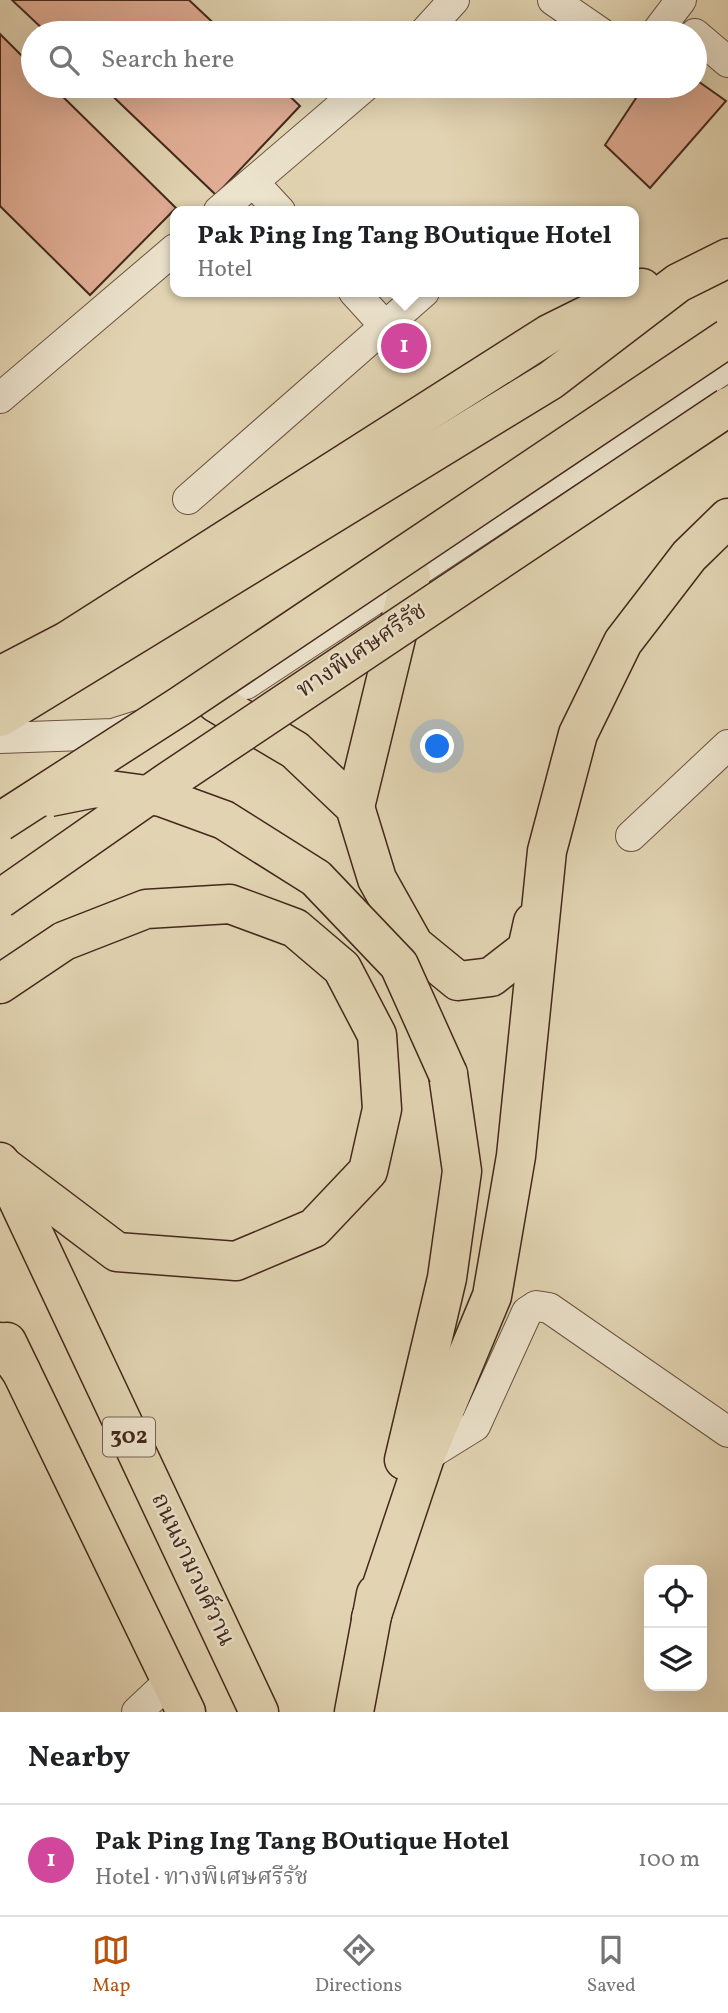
<!DOCTYPE html>
<meta charset="utf-8">
<style>
body{margin:0;font-family:Vollkorn,"Noto Serif Thai",serif;background:#f2f2f2;color:#202124}
.controls{position:absolute;right:21px;bottom:21px;display:grid;overflow:hidden;border-radius:14px;box-shadow:0 7px 28px #0002}
.controls button{width:63px;height:63px;display:grid;place-items:center;padding:0;border:0;border-bottom:2px solid #e0e0e0;background:#fff;color:#202124;font:35px sans-serif}
.you{position:absolute;left:438px;top:747px;width:24px;height:24px;margin:-18px;border:5px solid #fff;border-radius:50%;background:#1a73e8;box-shadow:0 0 0 10px #1a73e833}
.badge{display:grid;place-items:center;width:46px;height:46px;border-radius:50%;background:#b45309;color:#fff;font-size:23px;font-weight:700}
.pin{position:absolute;translate:-50% -50%;border:4px solid #fff;box-shadow:0 2px 7px #0006}
.popup{position:absolute;left:170px;top:206px;width:469px;height:91px;box-sizing:border-box;display:grid;place-content:center;border-radius:14px;background:#fff;filter:drop-shadow(0 2px 5px #0005);font-size:23px;white-space:nowrap;color:#757577}
.popup b{font-size:26px;color:#202124}
.popup::after{content:'';position:absolute;left:50%;top:100%;margin-left:-14px;border:14px solid transparent;border-top-color:#fff}
.list{margin:0;padding:0;list-style:none}
h2{display:flex;justify-content:space-between;align-items:center;height:91px;margin:0;padding:0 28px;font-size:30px}
h2 small{font-size:23px;font-weight:400;color:#757577}
.list li{display:grid;grid-template-columns:46px 1fr auto;gap:21px;align-items:center;box-sizing:border-box;height:112px;padding:0 28px;border-top:2px solid #e0e0e0}
.list b{display:block;font-size:26px;white-space:nowrap}
.list p{margin:0;font-size:23px;white-space:nowrap;color:#757577}
.list em{font-size:23px;font-style:normal;color:#757577}
.icon{flex:none;width:38px;height:38px;fill:none;stroke:currentColor;stroke-width:2;stroke-linecap:round;stroke-linejoin:round}
.map{position:relative;flex:none;width:728px;height:1712px;overflow:hidden}
.search{position:absolute;background:#fff;box-shadow:0 7px 28px #0002;left:21px;right:21px;top:21px;height:77px;display:flex;align-items:center;gap:18px;box-sizing:border-box;padding:0 24px;border-radius:38px;color:#757577;font-size:26px}
.sheet{height:203px;background:#fff}
nav{display:flex;justify-content:space-around;align-items:center;box-sizing:border-box;height:98px;border-top:2px solid #e0e0e0;background:#fff;font-size:19px;color:#757577}
nav a{display:grid;justify-items:center;gap:4px}
nav .on{color:#b45309}
.map>svg:first-child{display:block}
</style>
<div class="map">
<svg width="728" height="1712" viewBox="0 0 728 1712">
<rect width="100%" height="100%" fill="#e2d4b2"/>
<filter id="stains"><feTurbulence type="fractalNoise" baseFrequency=".00286" numOctaves="4"/><feColorMatrix values="0 0 0 0 .2 0 0 0 0 .09 0 0 0 0 .02 0 0 0 .5 -.17"/></filter>
<radialGradient id="worn" r=".72"><stop offset=".6" stop-color="#630" stop-opacity="0"/><stop offset="1" stop-color="#630" stop-opacity=".3"/></radialGradient>
<g fill="#e1ad95" stroke="#44281d" stroke-width="2">
<polygon points="12,0 189,0 224,33 47,33"/>
<polygon points="0,34 33,67 33,86 52,86 176,208 90,295 0,206"/>
<polygon points="695,79 726,101 650,188 605,145 644,86 695,86"/>
<polygon points="102,86 279,86 300,106 216,195"/>
</g>
<g fill="none" stroke-linecap="round" stroke-linejoin="round">
<g stroke="#6c5342" stroke-width="32">
<g id="minor">
<polyline points="553,0 601,33"/>
<polyline points="424,33 454,0"/>
<polyline points="656,33 681,0"/>
<polyline points="695,34 728,62"/>
<polyline points="253,182 280,211"/>
<polyline points="219,211 365,86"/>
<polyline points="354,292 384,325"/>
<polyline points="0,398 175,249"/>
<polyline points="188,499 424,292"/>
<polyline points="246,684 728,366"/>
<polyline points="0,738 113,734 138,726"/>
<polyline points="631,836 728,745"/>
<polyline points="425,1457 475,1426 527,1312 536,1306 549,1308 728,1432"/>
<polyline points="137,1712 171,1680"/>
</g>
</g>
<g stroke="#44281d" stroke-width="41">
<g id="major">
<polyline points="0,1162 259,1712"/>
<polyline points="7,1342 186,1712"/>
</g>
</g>
<g stroke="#44281d" stroke-width="41">
<g id="highway">
<polyline points="0,676 67,641 549,334 642,288"/>
<polyline points="216,703 295,750 355,807 377,879 414,945 458,981 491,977 527,949 533,922"/>
<polyline points="0,717 551,380 678,283 728,258"/>
<polyline points="355,807 411,576"/>
<polyline points="0,984 64,941 146,909 230,904 295,928 342,968 377,1035 382,1109 368,1171 314,1228 236,1261 117,1252 3,1166"/>
<polyline points="0,1342 21,1371"/>
<polyline points="404,1460 447,1278 462,1171 448,1074"/>
<polyline points="371,1618 425,1457 492,1296 516,1156 547,851 578,734 623,642 689,556 728,518"/>
<polyline points="354,1712 376,1594"/>
</g>
</g>
<use href="#minor" stroke="#ece3cd" stroke-width="30"/>
<use href="#major" stroke="#e2d4b2" stroke-width="38"/>
<use href="#highway" stroke="#e2d4b2" stroke-width="38"/>
<g stroke="#44281d" stroke-width="41" stroke-linecap="butt">
<g id="highway-bridge">
<polyline points="50,797 95,788 161,797 224,820 316,878 399,965 448,1074"/>
<polyline points="0,822 180,706 728,338"/>
<polyline points="0,899 166,783 728,407"/>
</g>
</g>
<use href="#highway-bridge" stroke="#e2d4b2" stroke-width="38"/>
</g>
<g text-anchor="middle" dominant-baseline="central" stroke-width="5" stroke-linejoin="round" paint-order="stroke">
<rect fill="#ece3cd" stroke="#766052" stroke-width="2" x="103" y="1417.5" width="52" height="39" rx="5"/>
<g font-size="23" font-weight="bold" fill="#44281d">
<text x="129" y="1437">302</text>
</g>
<g font-size="24" fill="#44281d" stroke="#ece3cd">
<text transform="translate(362 651) rotate(-34)">ทางพิเศษศรีรัช</text>
<text transform="translate(192 1570) rotate(65)">ถนนงามวงศ์วาน</text>
</g>
</g>
<rect width="100%" height="100%" filter="url(#stains)"/>
<rect width="100%" height="100%" fill="url(#worn)"/>
</svg>
<div class="controls">
<button><svg class="icon" aria-label="locate" viewBox="0 0 24 24"><circle cx="12" cy="12" r="6"/><path d="M12 2v4M12 18v4M2 12h4M18 12h4"/></svg></button>
<button><svg class="icon" aria-label="layers" viewBox="0 0 24 24"><path d="M12 4l9 5-9 5-9-5zM3 14l9 5 9-5"/></svg></button>
</div>
<div class="you"></div>
<div class="pin badge" style="left:404px;top:346px;background:#d1479c">1</div>
<div class="popup"><b>Pak Ping Ing Tang BOutique Hotel</b>Hotel</div>
<div class="search"><svg class="icon" aria-label="search" viewBox="0 0 24 24"><circle cx="10" cy="10" r="6"/><path d="M15 15l6 6"/></svg>Search here</div>
</div>
<section class="sheet">
<h2>Nearby<small></small></h2>
<ul class="list">
<li><span class="badge" style="background:#d1479c">1</span><div><b>Pak Ping Ing Tang BOutique Hotel</b><p>Hotel · ทางพิเศษศรีรัช</p></div><em>100 m</em></li>
</ul>
</section>
<nav>
<a class="on"><svg class="icon" aria-label="map" viewBox="0 0 24 24"><path d="M3 6l6-2 6 2 6-2v14l-6 2-6-2-6 2zM9 4v14M15 6v14"/></svg>Map</a>
<a><svg class="icon" aria-label="directions" viewBox="0 0 24 24"><path d="M12 3l9 9-9 9-9-9zM9 14v-3h6M13 9l2 2-2 2"/></svg>Directions</a>
<a><svg class="icon" aria-label="saved" viewBox="0 0 24 24"><path d="M7 4h10v16l-5-4-5 4z"/></svg>Saved</a>
</nav>
